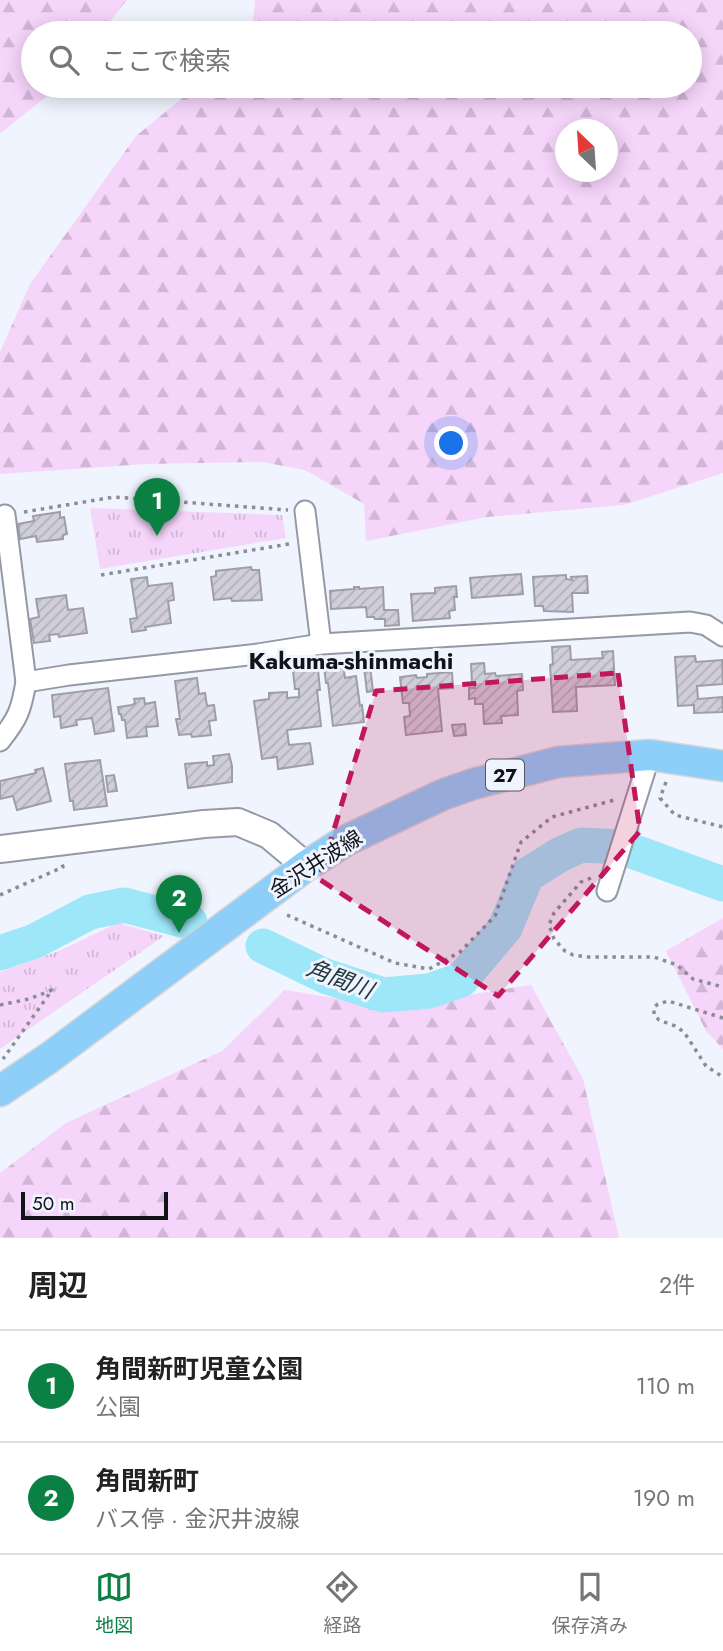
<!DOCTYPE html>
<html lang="ja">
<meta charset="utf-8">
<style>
body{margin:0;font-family:Jost,"Noto Sans JP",sans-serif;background:#f2f2f2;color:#222}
.compass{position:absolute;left:555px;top:119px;width:63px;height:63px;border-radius:50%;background:#fff;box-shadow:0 4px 18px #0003;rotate:335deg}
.scale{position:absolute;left:21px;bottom:18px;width:147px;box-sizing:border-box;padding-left:7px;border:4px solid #111318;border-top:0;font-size:19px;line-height:24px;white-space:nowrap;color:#111318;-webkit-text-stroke:5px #eff4fe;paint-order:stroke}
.you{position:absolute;left:452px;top:444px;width:24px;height:24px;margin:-18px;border:5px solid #fff;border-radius:50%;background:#1a73e8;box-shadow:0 0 0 10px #1a73e833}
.badge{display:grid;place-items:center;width:46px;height:46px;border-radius:50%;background:#0b8043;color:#fff;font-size:23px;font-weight:700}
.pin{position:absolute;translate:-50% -58px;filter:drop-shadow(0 2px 4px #0008)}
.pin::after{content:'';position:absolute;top:37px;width:24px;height:21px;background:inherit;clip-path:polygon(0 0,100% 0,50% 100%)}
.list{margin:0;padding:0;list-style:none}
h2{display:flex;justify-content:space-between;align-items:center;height:91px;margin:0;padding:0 28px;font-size:30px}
h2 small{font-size:23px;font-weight:400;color:#767676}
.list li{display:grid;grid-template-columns:46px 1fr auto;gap:21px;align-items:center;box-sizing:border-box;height:112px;padding:0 28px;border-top:2px solid #e0e0e0}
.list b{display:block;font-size:26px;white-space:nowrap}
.list p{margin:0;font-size:23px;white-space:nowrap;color:#767676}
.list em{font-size:23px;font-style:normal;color:#767676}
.icon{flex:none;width:38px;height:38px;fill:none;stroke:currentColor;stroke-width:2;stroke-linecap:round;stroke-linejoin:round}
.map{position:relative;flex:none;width:723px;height:1238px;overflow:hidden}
.search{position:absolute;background:#fff;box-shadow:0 4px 18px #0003;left:21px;right:21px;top:21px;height:77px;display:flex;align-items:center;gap:18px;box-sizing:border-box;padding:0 24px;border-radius:38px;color:#767676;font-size:26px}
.sheet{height:315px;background:#fff}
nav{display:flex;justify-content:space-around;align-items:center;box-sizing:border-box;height:98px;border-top:2px solid #e0e0e0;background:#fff;font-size:19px;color:#767676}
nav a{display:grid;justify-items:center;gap:4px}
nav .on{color:#0b8043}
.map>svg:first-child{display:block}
</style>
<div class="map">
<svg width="723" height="1238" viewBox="0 0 723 1238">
<defs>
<pattern id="forest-firs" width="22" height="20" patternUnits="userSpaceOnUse" patternTransform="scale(1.75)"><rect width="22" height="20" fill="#f5d5fa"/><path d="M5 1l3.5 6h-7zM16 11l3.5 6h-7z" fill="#d1b6d6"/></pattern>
<pattern id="park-tufts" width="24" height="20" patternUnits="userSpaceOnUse" patternTransform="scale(1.75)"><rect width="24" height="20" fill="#f5d5fa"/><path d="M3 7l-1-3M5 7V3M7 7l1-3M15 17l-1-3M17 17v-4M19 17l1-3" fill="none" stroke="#d1b6d6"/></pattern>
<pattern id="building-hatch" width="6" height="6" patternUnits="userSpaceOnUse" patternTransform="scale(1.75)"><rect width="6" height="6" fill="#d1cedc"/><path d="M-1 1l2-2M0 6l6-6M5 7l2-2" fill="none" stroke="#b2b0bc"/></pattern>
</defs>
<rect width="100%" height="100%" fill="#eff4fe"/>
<g fill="url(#forest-firs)" fill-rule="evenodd">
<polygon points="0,0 127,0 101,33 33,33 33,86 59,86 0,134"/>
<path d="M255 0H723V473L624 505 487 517 366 541 364 504 305 470 262 462 146 464 0 474V352L30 284 136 136 197 86H690V33H252ZM566 130H608V172H566Z"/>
<polygon points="723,918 723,1049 706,1031 666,951"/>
<polygon points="531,985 583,1079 619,1238 0,1238 0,1173 66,1123 222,1051 285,990 390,1007"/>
</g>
<g fill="url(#park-tufts)">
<polygon points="90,508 282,515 286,538 100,569"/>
<polygon points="118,923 164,936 0,1049 0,972 59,951"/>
</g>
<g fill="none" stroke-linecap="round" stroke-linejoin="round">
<g stroke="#9ee7f8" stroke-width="35">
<polyline points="263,946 325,976 383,995 429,991 461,980 505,928 527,875 561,854 581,845 621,847 723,884"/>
<polyline points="0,953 35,941 90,912 124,905 190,922"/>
</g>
</g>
<g fill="url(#building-hatch)" stroke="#9f9daa" stroke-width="2">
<polygon points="60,512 60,518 64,517 67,534 63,535 63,539 37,542 36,536 20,539 18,524 34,521 33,516"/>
<polygon points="251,567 252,570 259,570 262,600 232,601 231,598 214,600 211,577 216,576 216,571"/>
<polygon points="521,574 523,594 472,598 470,578"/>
<polygon points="566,575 566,579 572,580 571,577 587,576 588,593 572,593 573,612 544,611 543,606 535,606 533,577"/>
<polygon points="147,577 148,586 172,583 174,600 168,601 171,623 145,627 146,630 132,632 130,619 137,618 131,579"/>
<polygon points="456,586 457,597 454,597 455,610 449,611 450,618 413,621 411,594 435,593 435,588"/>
<polygon points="354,587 359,587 359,589 383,587 384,610 398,610 399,625 385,626 385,619 375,619 374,617 367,617 366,607 331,609 330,591 354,589"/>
<polygon points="66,595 68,610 83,608 87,633 59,637 58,634 49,635 50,641 34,643 30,619 39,617 36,599"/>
<polygon points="570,646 571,660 603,658 602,652 613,651 615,685 576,687 577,711 553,712 550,665 553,664 552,647"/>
<polygon points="695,656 696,662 722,660 723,684 697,686 698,699 722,697 723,712 694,713 694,705 678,706 675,657"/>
<polygon points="317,659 320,690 317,690 321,726 287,730 289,745 310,743 313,764 278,769 277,757 262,759 254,701 269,699 269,693 287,692 287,698 299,697 299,689 295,689 292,662"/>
<polygon points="484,663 485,674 495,673 496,676 522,674 523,690 517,691 518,715 501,716 502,723 484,724 483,704 475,704 475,698 469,699 469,688 475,688 474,683 472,683 471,664"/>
<polygon points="343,664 345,678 356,676 360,706 362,705 364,722 333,726 328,683 326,683 324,666"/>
<polygon points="370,666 373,691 367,692 364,667"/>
<polygon points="452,672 453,688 438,689 442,731 406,735 404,717 410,716 409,703 403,703 400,677 416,675 417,678 427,677 427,674"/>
<polygon points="197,678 199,694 205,693 207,706 214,705 216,720 209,721 211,735 192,737 191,734 179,735 176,719 180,719 175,681"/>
<polygon points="108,688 114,731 95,734 92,718 76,720 77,725 61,728 60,716 54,717 52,695"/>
<polygon points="144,698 145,704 155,702 158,726 146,727 147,736 127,738 125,720 122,720 121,714 119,714 118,707 132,705 135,703 134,699"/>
<polygon points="465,724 466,735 454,736 452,725"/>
<polygon points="229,754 232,766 232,782 188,788 185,764 207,762 207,766 214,765 213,756"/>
<polygon points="100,760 107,806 74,810 73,801 70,801 65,764"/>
<polygon points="43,768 51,801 17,810 13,796 0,799 0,781 36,773 35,770"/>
<polygon points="114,775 117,791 108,792 106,776"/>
</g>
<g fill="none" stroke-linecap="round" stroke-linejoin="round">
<g stroke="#9499a5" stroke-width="23">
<g id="street">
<polyline points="305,511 321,644"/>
<polyline points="5,515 26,682"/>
<path d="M0 741C18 718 21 711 26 682L69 675 258 654 321 644 690 622 706 625 723 636"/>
<polyline points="607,891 650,755"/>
</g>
</g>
<g stroke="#9499a5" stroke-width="30">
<polyline id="secondary" points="0,849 204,824 238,822 269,835 306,866"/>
</g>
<g stroke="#d4d5d5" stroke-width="33">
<polyline id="primary" points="0,1091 49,1058 306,866 345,841 442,795 473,784 558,762 650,755 723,766"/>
</g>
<g stroke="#8a8d95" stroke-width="3.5" stroke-dasharray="3.5 5" stroke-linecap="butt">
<polyline points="24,512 114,497 288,510"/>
<polyline points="101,575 289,544"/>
<polyline points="666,782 660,798 675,815 723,827"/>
<polyline points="591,878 581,882 554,913 549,925 554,939 565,951 573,955 587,957 654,957 677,965 693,979 723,987"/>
<polyline points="0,895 63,867 62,864"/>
<polyline points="287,915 395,963 429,969 460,952 495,916 521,842 552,817 618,799"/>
<polyline points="0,1005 29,999 52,990 3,1059"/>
<polyline points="723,1018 668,1001 658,1004 654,1007 654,1015 659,1020 675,1026 684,1032 706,1066 723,1077"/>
</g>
<use href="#street" stroke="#fff" stroke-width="19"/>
<use href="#secondary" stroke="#fff" stroke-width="26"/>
<use href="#primary" stroke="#8ecff9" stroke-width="30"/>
</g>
<path fill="#c2185b" fill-opacity="0.2" stroke="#c2185b" stroke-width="5" stroke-dasharray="14 9" stroke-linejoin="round" d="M618 673 640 831 498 996 319 879 376 691Z"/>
<g text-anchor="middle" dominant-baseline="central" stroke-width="6" stroke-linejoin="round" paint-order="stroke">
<rect fill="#eff4fe" stroke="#54565d" stroke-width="2" x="486" y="759.5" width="38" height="31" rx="5"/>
<g font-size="19" font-weight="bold" fill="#111318">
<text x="505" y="775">27</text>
</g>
<g font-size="21" fill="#111318" stroke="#eff4fe">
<text transform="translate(316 864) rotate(-33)">金沢井波線</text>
</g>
<g font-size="23" font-style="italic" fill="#223a3f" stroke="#eff4fe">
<text transform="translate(340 979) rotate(21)">角間川</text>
</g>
<g font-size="24" font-weight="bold" fill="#111318" stroke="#eff4fe">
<text x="351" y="660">Kakuma-shinmachi</text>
</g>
</g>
</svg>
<svg class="compass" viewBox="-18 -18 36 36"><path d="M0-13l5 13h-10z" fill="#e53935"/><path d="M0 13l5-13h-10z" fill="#767676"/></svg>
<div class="scale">50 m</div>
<div class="you"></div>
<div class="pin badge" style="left:157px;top:536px">1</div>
<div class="pin badge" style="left:179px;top:933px">2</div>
<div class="search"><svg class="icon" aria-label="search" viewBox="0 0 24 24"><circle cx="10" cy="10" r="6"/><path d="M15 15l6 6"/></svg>ここで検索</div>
</div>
<section class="sheet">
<h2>周辺<small>2件</small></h2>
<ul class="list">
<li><span class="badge">1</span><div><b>角間新町児童公園</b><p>公園</p></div><em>110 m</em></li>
<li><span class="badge">2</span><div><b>角間新町</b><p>バス停 · 金沢井波線</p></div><em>190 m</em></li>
</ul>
</section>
<nav>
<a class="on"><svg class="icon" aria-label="map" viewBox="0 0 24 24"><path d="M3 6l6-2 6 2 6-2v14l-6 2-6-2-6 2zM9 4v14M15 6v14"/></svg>地図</a>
<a><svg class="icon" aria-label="directions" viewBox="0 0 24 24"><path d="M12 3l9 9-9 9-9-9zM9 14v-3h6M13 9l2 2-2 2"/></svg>経路</a>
<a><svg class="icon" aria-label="saved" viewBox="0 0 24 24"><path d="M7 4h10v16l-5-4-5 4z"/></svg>保存済み</a>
</nav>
